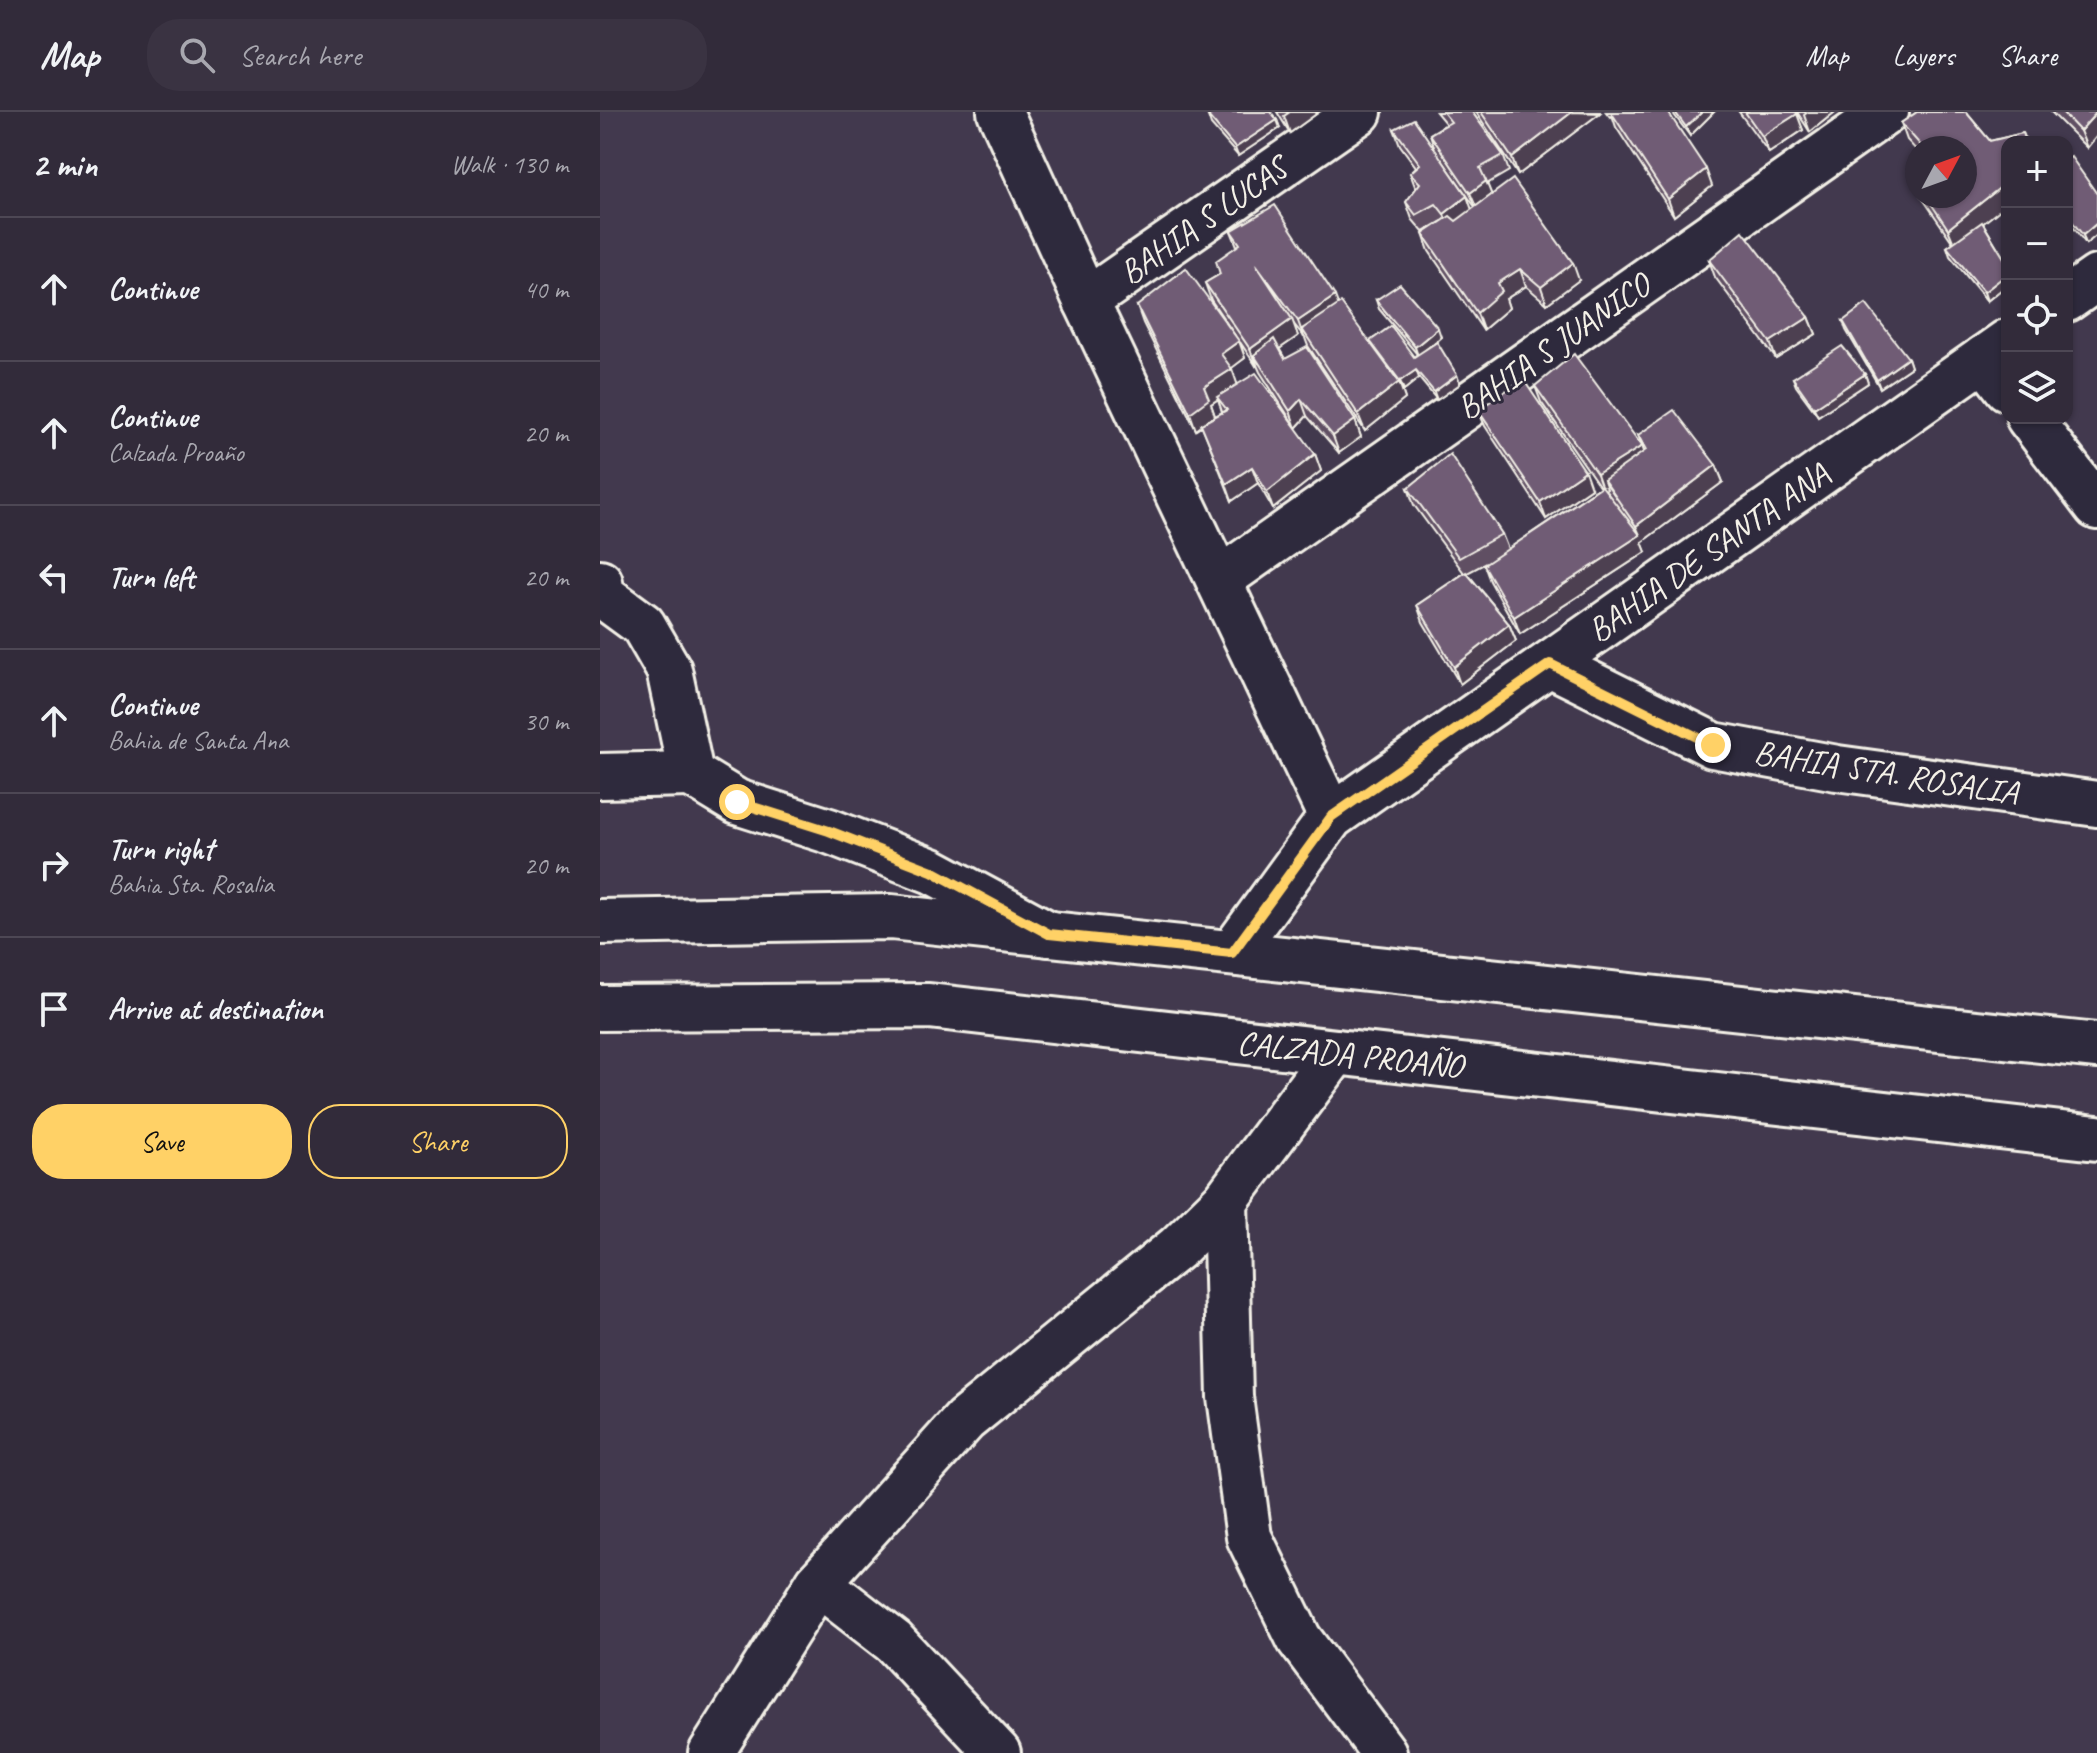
<!DOCTYPE html>
<meta charset="utf-8">
<style>
body{margin:0;font-family:Caveat,sans-serif;background:#3a3342;color:#f1f3f6}
.controls{position:absolute;right:24px;top:24px;display:grid;overflow:hidden;border-radius:16px;box-shadow:0 2px 6px #0004}
.controls button{width:72px;height:72px;display:grid;place-items:center;padding:0;border:0;border-bottom:2px solid #4d4754;background:#322b3a;color:#f1f3f6;font:40px sans-serif}
.compass{position:absolute;left:1305px;top:24px;width:72px;height:72px;border-radius:50%;background:#322b3a;box-shadow:0 2px 6px #0004;rotate:49deg}
.stop{position:absolute;width:24px;height:24px;margin:-18px;border:6px solid #ffd166;border-radius:50%;background:#fff}
.stop.end{background:#ffd166;border-color:#fff;box-shadow:0 2px 8px #0008}
.list{margin:0;padding:0;list-style:none}
h2{display:flex;justify-content:space-between;align-items:center;height:104px;margin:0;padding:0 32px;font-size:34px}
h2 small{font-size:26px;font-weight:400;color:#a8a7af}
.list li{display:grid;grid-template-columns:52px 1fr auto;gap:24px;align-items:center;box-sizing:border-box;height:144px;padding:0 32px;border-top:2px solid #4d4754}
.list b{display:block;font-size:30px;white-space:nowrap}
.list p{margin:0;font-size:26px;white-space:nowrap;color:#a8a7af}
.list em{font-size:26px;font-style:normal;color:#a8a7af}
.actions{display:flex;gap:16px;padding:24px 32px}
.actions a{flex:1;padding:18px 0;border:2px solid #ffd166;border-radius:32px;text-align:center;font-size:28px;color:#ffd166}
.actions .main{background:#ffd166;color:#111}
.icon{flex:none;width:44px;height:44px;fill:none;stroke:currentColor;stroke-width:2;stroke-linecap:round;stroke-linejoin:round}
.map{position:relative;flex:none;width:1497px;height:1641px;overflow:hidden}
header{display:flex;align-items:center;gap:48px;box-sizing:border-box;height:112px;padding:0 40px;background:#322b3a;border-bottom:2px solid #4d4754}
header strong{font-size:38px}
nav{display:flex;gap:44px;margin-inline-start:auto;font-size:28px}
.search{width:560px;height:72px;background:#3a3342;display:flex;align-items:center;gap:20px;box-sizing:border-box;padding:0 28px;border-radius:32px;color:#a8a7af;font-size:30px}
main{display:flex}
aside{flex:1;background:#322b3a}
.map>svg:first-child{display:block}
</style>
<header>
<strong>Map</strong>
<div class="search"><svg class="icon" aria-label="search" viewBox="0 0 24 24"><circle cx="10" cy="10" r="6"/><path d="M15 15l6 6"/></svg>Search here</div>
<nav><a>Map</a><a>Layers</a><a>Share</a></nav>
</header>
<main>
<aside>
<h2>2 min<small>Walk · 130 m</small></h2>
<ul class="list">
<li><svg class="icon" aria-label="ahead" viewBox="0 0 24 24"><path d="M12 20V5M6 11l6-6 6 6"/></svg><div><b>Continue</b></div><em>40 m</em></li>
<li><svg class="icon" aria-label="ahead" viewBox="0 0 24 24"><path d="M12 20V5M6 11l6-6 6 6"/></svg><div><b>Continue</b><p>Calzada Proaño</p></div><em>20 m</em></li>
<li><svg class="icon" aria-label="left" viewBox="0 0 24 24"><path d="M17 20v-9H6M10 6l-5 5 5 5"/></svg><div><b>Turn left</b></div><em>20 m</em></li>
<li><svg class="icon" aria-label="ahead" viewBox="0 0 24 24"><path d="M12 20V5M6 11l6-6 6 6"/></svg><div><b>Continue</b><p>Bahia de Santa Ana</p></div><em>30 m</em></li>
<li><svg class="icon" aria-label="right" viewBox="0 0 24 24"><path d="M7 20v-9h11M14 6l5 5-5 5"/></svg><div><b>Turn right</b><p>Bahia Sta. Rosalia</p></div><em>20 m</em></li>
<li><svg class="icon" aria-label="arrive" viewBox="0 0 24 24"><path d="M6 21V4h12l-3 4 3 4H6"/></svg><div><b>Arrive at destination</b></div></li>
</ul>
<div class="actions"><a class="main">Save</a><a>Share</a></div>
</aside>
<div class="map">
<svg width="1497" height="1641" viewBox="0 0 1497 1641">
<rect width="100%" height="100%" fill="#42394e"/>
<filter id="ink" filterUnits="userSpaceOnUse"><feTurbulence type="fractalNoise" baseFrequency=".0125" numOctaves="2"/><feDisplacementMap in="SourceGraphic" scale="16" xChannelSelector="R" yChannelSelector="G"/><feConvolveMatrix kernelMatrix="1 2 1 2 8 2 1 2 1" color-interpolation-filters="sRGB"/></filter>
<g filter="url(#ink)">
<g fill="none" stroke-linecap="round" stroke-linejoin="round">
<g stroke="#f4f1e8" stroke-width="50">
<g id="minor">
<polyline points="400,0 486,189 731,705"/>
<polyline points="1467,187 1497,166"/>
<polyline points="486,189 759,0"/>
<polyline points="1384,246 1407,276"/>
<polyline points="1429,306 1497,395"/>
<polyline points="619,468 1286,0"/>
<polyline points="0,470 2,483 43,513 69,558 91,662 137,690 229,719 332,759 449,822"/>
<polyline points="950,552 1113,633 1237,656 1497,692"/>
<polyline points="0,664 91,662"/>
<polyline points="632,841 731,705 1407,230"/>
<polyline points="625,1089 630,1285 649,1425 699,1527 784,1641"/>
<polyline points="218,1471 294,1530 398,1641"/>
<polyline points="111,1641 218,1471 365,1308 578,1135 625,1089 736,940"/>
</g>
</g>
<g stroke="#f4f1e8" stroke-width="50">
<g id="major">
<polyline points="0,810 291,805 1497,934"/>
<polyline points="0,896 329,894 1497,1026"/>
</g>
</g>
<use href="#minor" stroke="#2f2a3d" stroke-width="44"/>
<use href="#major" stroke="#2f2a3d" stroke-width="44"/>
</g>
<g fill="#604f64" stroke="#f4f1e8" stroke-width="2" fill-rule="evenodd">
<polygon points="677,0 719,0 690,21"/>
<path d="M836 0H872L903 43 909 59 887 72 891 83 979 168 947 192 926 174 906 187 909 196 883 218 829 139 823 122 842 109 823 120 812 107 806 90 816 77 810 61 816 55 800 33 794 17 835 38 830 22 846 12ZM842 48 875 95 872 97Z"/>
<polygon points="876,0 1000,0 1000,1 918,63"/>
<polygon points="1006,0 1068,0 1112,74 1074,104 1016,15 1012,3 1010,5"/>
<polygon points="1072,0 1114,0 1090,24"/>
<polygon points="1139,0 1196,0 1203,18 1169,41"/>
<polygon points="1197,0 1235,0 1210,20"/>
<polygon points="1317,0 1366,0 1390,29 1423,21 1427,30 1407,30 1407,92 1383,111 1407,151 1407,173 1387,189 1350,144 1347,135 1353,131 1321,84 1365,84 1365,36 1317,36 1317,39 1307,28 1301,11"/>
<polygon points="1451,0 1497,0 1487,36"/>
<polygon points="608,4 677,8 680,16 638,44 611,13"/>
<polygon points="1467,48 1486,132 1467,107"/>
<polygon points="1317,54 1317,78 1309,59"/>
<path d="M631 119 738 193 772 234 770 229 814 245 817 242 779 197 776 188 841 225 829 235 857 263 860 272 837 288 819 266 804 278 800 272 805 287 765 319 708 234 705 226 693 211 698 224 679 237 685 247 755 308 761 325 739 341 707 304 696 316 660 260 657 253 656 254 640 230 645 246 631 256 637 272 715 342 721 359 673 397 658 371 632 389 602 314 596 318 543 211 537 194 634 222 611 188 605 171 620 162 637 134ZM618 287 622 300 615 304 611 292Z"/>
<polygon points="1109,148 1209,205 1216,222 1176,247 1115,165"/>
<polygon points="1243,209 1308,246 1311,255 1280,276 1246,218"/>
<polygon points="1265,262 1268,271 1218,304 1196,274 1193,266"/>
<polygon points="935,274 1042,334 1044,339 1038,323 1116,353 1123,370 1042,430 1046,440 920,522 890,469 884,453 886,451 867,461 909,512 916,529 860,572 823,510 817,493 864,461 814,393 808,376 902,422 908,437 1000,375 941,290"/>
<polygon points="878,298 991,376 946,407 885,314"/>
</g>
<g fill="#4e4051" stroke="#f4f1e8" stroke-width="2">
<polygon points="690,0 719,0 690,21 684,4"/>
<polygon points="972,0 1000,1 918,63 912,46"/>
<polygon points="1102,0 1114,0 1090,24 1086,15"/>
<polygon points="1208,0 1235,0 1210,20 1204,3"/>
<polygon points="1497,0 1497,24 1487,36 1480,19"/>
<polygon points="1197,2 1203,18 1169,41 1162,24"/>
<polygon points="677,8 680,16 638,44 635,36"/>
<polygon points="1106,57 1112,74 1074,104 1068,87"/>
<polygon points="886,69 893,86 877,97 870,81"/>
<polygon points="1407,70 1407,92 1355,134 1348,117"/>
<polygon points="867,84 873,101 850,119 844,102"/>
<polygon points="1497,111 1497,123 1486,132 1483,123"/>
<polygon points="973,151 979,168 947,192 941,175"/>
<polygon points="920,157 926,174 906,187 909,196 883,218 877,201 898,171"/>
<polygon points="1407,162 1407,173 1387,189 1384,180"/>
<polygon points="735,184 741,200 702,217 704,226 698,209"/>
<polygon points="1209,205 1216,222 1176,247 1170,230"/>
<polygon points="692,207 698,224 659,251 654,243 657,253 656,254 650,237"/>
<polygon points="838,216 841,225 818,244 815,235"/>
<polygon points="639,229 645,246 628,259 621,242"/>
<polygon points="1308,246 1311,255 1280,276 1277,268"/>
<polygon points="632,257 638,274 611,292 615,304 596,318 590,301 604,275"/>
<polygon points="816,258 819,266 804,278 800,269"/>
<polygon points="1265,262 1268,271 1218,304 1214,296"/>
<polygon points="857,263 860,272 837,288 834,280"/>
<polygon points="799,270 805,287 765,319 758,302"/>
<polygon points="701,287 707,304 696,316 690,299"/>
<polygon points="755,308 761,325 739,341 733,324"/>
<polygon points="1042,334 1048,351 1004,368 1007,377 1003,379 997,362"/>
<polygon points="715,342 721,359 673,397 667,380"/>
<polygon points="1116,353 1123,370 1042,430 1046,440 920,522 914,505 1040,423 1036,414"/>
<polygon points="652,355 658,371 632,389 626,372"/>
<polygon points="985,359 991,376 946,407 940,390"/>
<polygon points="909,512 916,529 860,572 854,555"/>
</g>
<g fill="#705c74" stroke="#f4f1e8" stroke-width="2">
<polygon points="616,0 671,0 677,8 635,36 608,4"/>
<polygon points="843,0 872,0 903,43 880,56 886,69 870,81 830,22 851,10"/>
<polygon points="881,0 972,0 912,46"/>
<polygon points="1011,0 1068,0 1106,57 1068,87"/>
<polygon points="1075,0 1102,0 1086,15"/>
<polygon points="1145,0 1196,0 1197,2 1162,24"/>
<polygon points="1317,0 1366,0 1390,29 1423,21 1426,30 1407,30 1407,70 1348,117 1326,84 1365,84 1365,36 1323,36 1301,11"/>
<polygon points="1462,0 1497,0 1480,19"/>
<polygon points="814,7 867,84 844,102 836,92 816,103 806,90 820,71 810,61 820,52 794,17"/>
<polygon points="1471,45 1497,82 1497,111 1483,123 1467,103 1467,48"/>
<polygon points="1317,54 1317,70 1309,59"/>
<polygon points="913,67 973,151 941,175 920,157 898,171 902,179 877,201 823,122 850,104 856,109"/>
<polygon points="675,93 735,184 698,209 656,152 692,207 650,237 605,171 620,162 616,149 640,132 631,119"/>
<polygon points="1382,110 1407,151 1407,162 1384,180 1347,135"/>
<polygon points="1143,119 1209,205 1170,230 1109,148"/>
<polygon points="586,156 639,229 621,242 632,257 604,275 609,287 590,301 537,194"/>
<polygon points="800,172 838,216 815,235 776,188"/>
<polygon points="741,191 799,270 758,302 702,217"/>
<polygon points="1266,192 1308,246 1277,268 1243,209"/>
<polygon points="791,214 814,245 837,230 857,263 834,280 816,258 800,269 770,229"/>
<polygon points="674,227 685,247 707,235 755,308 733,324 701,287 690,299 654,243"/>
<polygon points="1242,234 1265,262 1214,296 1193,266"/>
<polygon points="974,242 1042,334 997,362 935,274"/>
<polygon points="656,261 715,342 667,380 652,355 626,372 601,312 627,298 617,285"/>
<polygon points="923,267 985,359 940,390 878,298"/>
<polygon points="1074,298 1116,353 1036,414 1004,368 1046,338 1038,323"/>
<polygon points="850,342 902,422 859,446 808,376"/>
<polygon points="1002,374 1040,423 914,505 884,453"/>
<polygon points="866,460 909,512 854,555 817,493"/>
</g>
</g>
<g fill="none" stroke-linecap="round" stroke-linejoin="round" filter="url(#ink)">
<polyline stroke="#ffd166" stroke-width="10" points="137,690 229,719 332,759 449,822 632,841 731,705 950,552 1113,633"/>
</g>
<g text-anchor="middle" dominant-baseline="central" stroke-width="6" stroke-linejoin="round" paint-order="stroke">
<g font-size="34" fill="#f4f1e8" stroke="#2f2a3d">
<text transform="translate(603 108) rotate(-35)">BAHIA S LUCAS</text>
<text transform="translate(953 234) rotate(-35)">BAHIA S JUANICO</text>
<text transform="translate(1108 440) rotate(-35)">BAHIA DE SANTA ANA</text>
<text transform="translate(1286 660) rotate(9)">BAHIA STA. ROSALIA</text>
<text transform="translate(750 942) rotate(6)">CALZADA PROAÑO</text>
</g>
</g>
</svg>
<div class="controls">
<button>+</button>
<button>−</button>
<button><svg class="icon" aria-label="locate" viewBox="0 0 24 24"><circle cx="12" cy="12" r="6"/><path d="M12 2v4M12 18v4M2 12h4M18 12h4"/></svg></button>
<button><svg class="icon" aria-label="layers" viewBox="0 0 24 24"><path d="M12 4l9 5-9 5-9-5zM3 14l9 5 9-5"/></svg></button>
</div>
<svg class="compass" viewBox="-18 -18 36 36"><path d="M0-13l5 13h-10z" fill="#e53935"/><path d="M0 13l5-13h-10z" fill="#a8a7af"/></svg>
<div class="stop" style="left:137px;top:690px"></div>
<div class="stop end" style="left:1113px;top:633px"></div>
</div>
</main>
